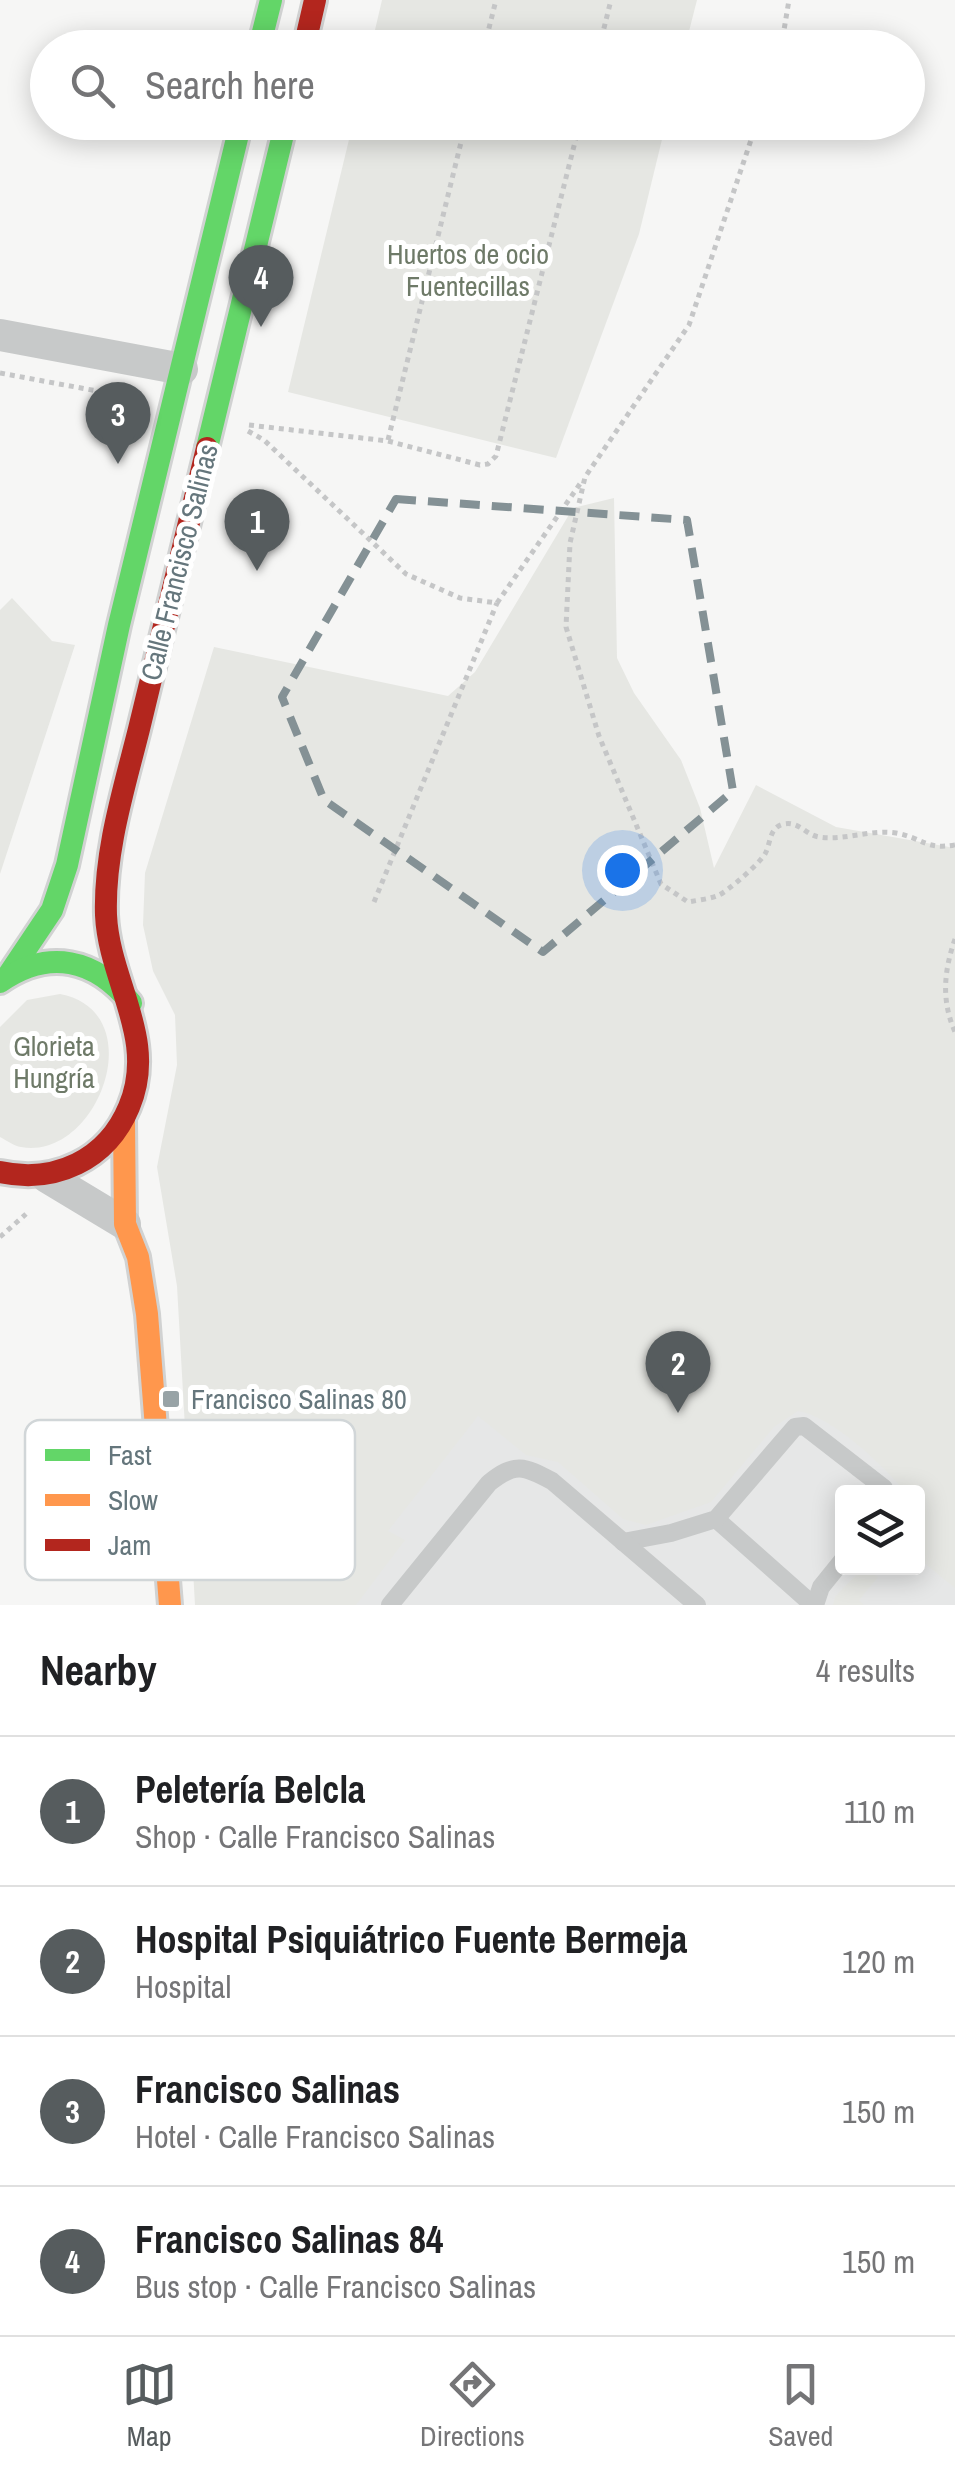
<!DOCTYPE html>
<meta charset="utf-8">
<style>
body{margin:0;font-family:"Archivo Narrow",sans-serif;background:#f6f6f6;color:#202124}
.controls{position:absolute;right:30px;bottom:30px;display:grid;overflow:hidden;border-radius:10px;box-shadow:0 5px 25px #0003}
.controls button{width:90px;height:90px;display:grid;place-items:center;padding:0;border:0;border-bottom:2px solid #e0e0e0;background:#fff;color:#202124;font:50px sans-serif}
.you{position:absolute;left:622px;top:870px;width:35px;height:35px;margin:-25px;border:8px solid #fff;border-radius:50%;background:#1a73e8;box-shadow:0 0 0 15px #1a73e833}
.badge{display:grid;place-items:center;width:65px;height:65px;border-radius:50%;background:#565c5e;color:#fff;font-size:32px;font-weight:700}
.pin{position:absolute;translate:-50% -82px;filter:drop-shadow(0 2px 5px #0008)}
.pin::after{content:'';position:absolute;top:52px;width:35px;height:30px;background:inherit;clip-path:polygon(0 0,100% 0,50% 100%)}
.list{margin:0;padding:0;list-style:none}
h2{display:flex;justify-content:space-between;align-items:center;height:130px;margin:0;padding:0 40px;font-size:42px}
h2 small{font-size:32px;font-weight:400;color:#757577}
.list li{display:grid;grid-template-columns:65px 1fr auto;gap:30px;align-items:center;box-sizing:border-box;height:150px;padding:0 40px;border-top:2px solid #e0e0e0}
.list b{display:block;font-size:38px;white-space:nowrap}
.list p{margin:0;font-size:32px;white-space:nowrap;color:#757577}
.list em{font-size:32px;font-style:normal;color:#757577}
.icon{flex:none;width:55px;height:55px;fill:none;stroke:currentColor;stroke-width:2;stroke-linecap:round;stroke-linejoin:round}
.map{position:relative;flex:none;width:955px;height:1605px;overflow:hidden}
.search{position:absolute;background:#fff;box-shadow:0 5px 25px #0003;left:30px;right:30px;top:30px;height:110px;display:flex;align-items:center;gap:25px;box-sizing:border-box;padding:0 35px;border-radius:55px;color:#757577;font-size:38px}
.sheet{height:730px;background:#fff}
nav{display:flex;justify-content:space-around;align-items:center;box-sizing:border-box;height:140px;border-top:2px solid #e0e0e0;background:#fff;font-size:28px;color:#757577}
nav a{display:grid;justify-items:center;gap:5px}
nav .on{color:#565c5e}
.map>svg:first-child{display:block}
</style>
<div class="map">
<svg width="955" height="1605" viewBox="0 0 955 1605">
<rect width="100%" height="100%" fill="#f6f6f5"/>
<path fill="#e6e7e7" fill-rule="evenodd" d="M616 1219 955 1463V1605H329ZM842 1492H918V1568H842Z"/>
<g fill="#e6e7e3">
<polygon points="382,0 697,0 685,47 371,47"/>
<polygon points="353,123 666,123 639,234 556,458 288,392"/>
<path d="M614 498 617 658 634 693 681 760 700 808 714 868 756 785 836 827 955 848V1588L918 1558V1492H905C885 1466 831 1416 798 1411L774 1427 711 1502 646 1525 623 1519 558 1462 526 1455 478 1416 388 1531 405 1540 356 1605H195L177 1286 157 1167 177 1065 175 1015 153 971 143 925 145 873 214 647 448 696 475 672 573 508Z"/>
<polygon points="12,598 52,641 75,645 0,874 0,610"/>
<path d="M60 994C153 1012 98 1161 21 1147 14 1146 6 1140 0 1137V1027L27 1000Z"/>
<polygon points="863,1568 878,1577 859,1600 864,1605 833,1605 835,1597"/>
</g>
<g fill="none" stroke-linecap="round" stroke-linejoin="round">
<g stroke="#d1d2d2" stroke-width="28">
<g id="fast">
<polyline points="259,48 271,0"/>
<polyline points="207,448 286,122"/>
<polyline points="9,974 52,910 67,865 119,625 241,122"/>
<path d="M0 982C49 948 95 959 131 1003"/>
</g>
</g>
<g stroke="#d1d2d2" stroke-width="28">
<polyline id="slow" points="124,1120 125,1224 138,1257 147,1314 170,1605"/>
</g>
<g stroke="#d1d2d2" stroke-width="28">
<g id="jam">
<polyline points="304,48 315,0"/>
<path d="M0 1172C55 1184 107 1160 129 1107 158 1039 109 982 106 915 104 852 124 789 139 729 162 635 184 542 207 448"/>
</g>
</g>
<g stroke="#c5c6c7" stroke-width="5" stroke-dasharray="5 5" stroke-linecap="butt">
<polyline points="484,48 496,0"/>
<polyline points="599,48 611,0"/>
<polyline points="781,48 789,0"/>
<path d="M757 122 689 325 585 477 570 543 566 627 599 736 661 884 688 902C698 900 710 899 719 895 728 891 760 863 765 854 771 843 769 827 784 824 799 821 806 835 819 837 844 841 870 829 896 833 923 838 925 850 955 845"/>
<polyline points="0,373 135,398"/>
<polyline points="249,425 388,441 480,465 488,464 496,456 580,122"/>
<polyline points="248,431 264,440 406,574 460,598 497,603 582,481"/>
<polyline points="388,440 466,122"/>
<polyline points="374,902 497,603"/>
<path d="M955 939C944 971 941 1000 955 1032"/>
<polyline points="0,1237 26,1214"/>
</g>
<g stroke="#c7c9c9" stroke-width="18">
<polyline points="716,1519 813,1605"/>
<polyline points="623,1542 671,1533 716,1519 795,1427 804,1426 884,1488 885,1492"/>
<path d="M390 1605 489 1483C515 1462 524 1466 552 1481L697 1605"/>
<polyline points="815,1605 821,1587 842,1561"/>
</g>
<g stroke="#c7c9c9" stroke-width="32">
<polyline points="0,335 182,369"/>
<polyline points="47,1177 125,1224"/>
</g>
<use href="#fast" stroke="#63d668" stroke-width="22"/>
<use href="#slow" stroke="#ff974d" stroke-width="22"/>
<use href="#jam" stroke="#b3261e" stroke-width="22"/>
</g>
<path fill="none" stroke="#849195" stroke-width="8" stroke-dasharray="20 12" stroke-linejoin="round" d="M396 499 687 520 733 791 543 952 324 800 282 697Z"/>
<rect fill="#98a3a6" stroke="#fff" stroke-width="4" x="161" y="1389" width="20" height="20" rx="5"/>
<g text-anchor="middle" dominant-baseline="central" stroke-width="10" stroke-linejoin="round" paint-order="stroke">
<g font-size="28" fill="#6e7a68" stroke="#fff">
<text x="468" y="254">Huertos de ocio<tspan x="468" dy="32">Fuentecillas</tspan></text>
<text x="54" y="1046">Glorieta<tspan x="54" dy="32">Hungría</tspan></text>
</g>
<g font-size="28" fill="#65767c" stroke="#fff">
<text transform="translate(179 562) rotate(-76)">Calle Francisco Salinas</text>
</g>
<g font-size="28" fill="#65767c" stroke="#fff" text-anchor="start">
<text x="191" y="1399">Francisco Salinas 80</text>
</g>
</g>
<rect x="25" y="1420" width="330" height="160" rx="15" fill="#fff" stroke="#d1d6d8" stroke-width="2.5"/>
<rect x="45" y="1449" width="45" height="12" fill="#63d668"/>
<rect x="45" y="1494" width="45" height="12" fill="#ff974d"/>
<rect x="45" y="1539" width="45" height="12" fill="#b3261e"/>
<g font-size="28" fill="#65767c">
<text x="108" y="1465">Fast</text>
<text x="108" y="1510">Slow</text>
<text x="108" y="1555">Jam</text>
</g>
</svg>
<div class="controls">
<button><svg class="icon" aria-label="layers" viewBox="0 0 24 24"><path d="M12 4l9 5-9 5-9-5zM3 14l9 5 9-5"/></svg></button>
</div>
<div class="you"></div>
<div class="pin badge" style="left:257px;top:571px">1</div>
<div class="pin badge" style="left:678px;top:1413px">2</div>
<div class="pin badge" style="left:118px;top:464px">3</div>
<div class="pin badge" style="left:261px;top:327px">4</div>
<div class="search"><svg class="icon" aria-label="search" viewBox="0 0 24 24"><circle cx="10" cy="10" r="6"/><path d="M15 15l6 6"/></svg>Search here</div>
</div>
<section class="sheet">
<h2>Nearby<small>4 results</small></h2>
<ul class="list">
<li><span class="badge">1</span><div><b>Peletería Belcla</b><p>Shop · Calle Francisco Salinas</p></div><em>110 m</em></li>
<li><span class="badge">2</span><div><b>Hospital Psiquiátrico Fuente Bermeja</b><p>Hospital</p></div><em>120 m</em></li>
<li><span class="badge">3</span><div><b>Francisco Salinas</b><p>Hotel · Calle Francisco Salinas</p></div><em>150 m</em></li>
<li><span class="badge">4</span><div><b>Francisco Salinas 84</b><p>Bus stop · Calle Francisco Salinas</p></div><em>150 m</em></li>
</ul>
</section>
<nav>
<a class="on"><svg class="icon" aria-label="map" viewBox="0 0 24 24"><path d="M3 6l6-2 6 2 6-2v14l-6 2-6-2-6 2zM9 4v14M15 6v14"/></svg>Map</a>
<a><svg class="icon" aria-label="directions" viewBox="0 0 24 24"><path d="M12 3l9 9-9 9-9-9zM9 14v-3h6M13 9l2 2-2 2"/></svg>Directions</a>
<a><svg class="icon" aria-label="saved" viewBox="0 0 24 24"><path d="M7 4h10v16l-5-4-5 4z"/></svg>Saved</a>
</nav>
